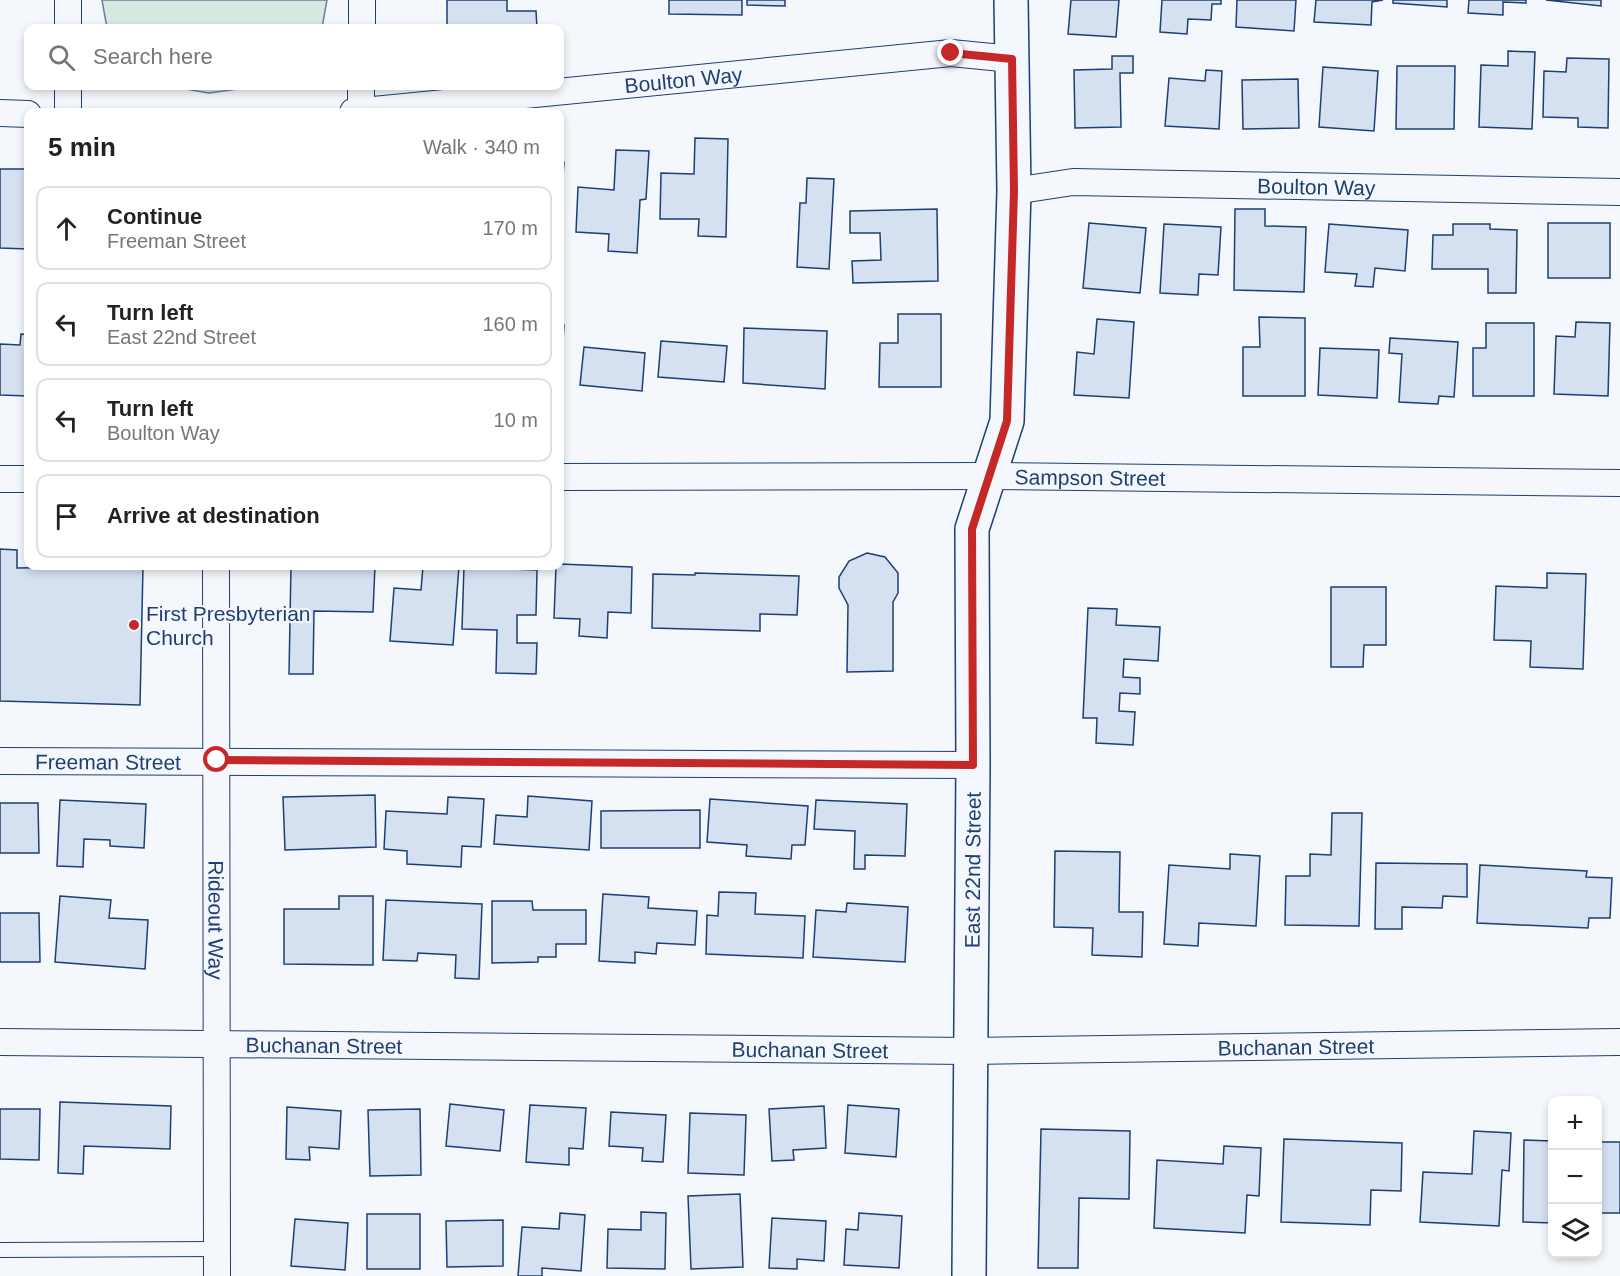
<!DOCTYPE html>
<meta charset="utf-8">
<style>
body{margin:0;font-family:Arial,sans-serif;background:#f2f2f2;color:#222}
.controls{position:absolute;right:18px;bottom:18px;display:grid;overflow:hidden;border-radius:12px;box-shadow:0 3px 9px #0003}
.controls button{width:54px;height:54px;display:grid;place-items:center;padding:0;border:0;border-bottom:2px solid #e0e0e0;background:#fff;color:#222;font:30px sans-serif}
.stop{position:absolute;width:18px;height:18px;margin:-14px;border:4px solid #c62828;border-radius:50%;background:#fff}
.stop.end{background:#c62828;border-color:#fff;box-shadow:0 2px 6px #0008}
.list{margin:0;padding:0;list-style:none}
h2{display:flex;justify-content:space-between;align-items:center;height:78px;margin:0;padding:0 24px;font-size:26px}
h2 small{font-size:20px;font-weight:400;color:#767676}
.list li{display:grid;grid-template-columns:39px 1fr auto;gap:18px;align-items:center;box-sizing:border-box;height:84px;margin:0 12px 12px;padding:0 12px;border:2px solid #e0e0e0;border-radius:12px}
.list b{display:block;font-size:22px;white-space:nowrap}
.list p{margin:0;font-size:20px;white-space:nowrap;color:#767676}
.list em{font-size:20px;font-style:normal;color:#767676}
.icon{flex:none;width:33px;height:33px;fill:none;stroke:currentColor;stroke-width:2;stroke-linecap:round;stroke-linejoin:round}
.map{position:relative;flex:none;width:1620px;height:1276px;overflow:hidden}
.search{position:absolute;background:#fff;box-shadow:0 3px 9px #0003;left:24px;top:24px;width:540px;height:66px;display:flex;align-items:center;gap:15px;box-sizing:border-box;padding:0 21px;border-radius:12px;color:#767676;font-size:22px}
.panel{position:absolute;background:#fff;box-shadow:0 3px 9px #0003;left:24px;top:108px;width:540px;height:462px;border-radius:12px}
.map>svg:first-child{display:block}
</style>
<div class="map">
<svg width="1620" height="1276" viewBox="0 0 1620 1276">
<rect width="100%" height="100%" fill="#f4f7fb"/>
<g fill="#d7e8df" stroke="#687fa3" stroke-width="1.5">
<polygon points="102,0 327,0 322,28 107,28"/>
<polygon points="168,86 260,86 209,93"/>
</g>
<g fill="#d5e0f0" stroke="#1d3f73" stroke-width="1.5">
<polygon points="447,0 507,0 507,11 536,11 537,28 447,28"/>
<polygon points="669,0 742,0 742,15 669,14"/>
<polygon points="747,0 785,0 785,6 747,5"/>
<polygon points="1071,0 1119,0 1116,37 1068,34"/>
<polygon points="1162,0 1221,0 1221,4 1212,4 1211,20 1188,19 1187,34 1160,32"/>
<polygon points="1237,0 1296,0 1294,31 1236,27"/>
<polygon points="1316,0 1383,0 1372,2 1371,25 1314,22"/>
<polygon points="1393,0 1447,0 1447,7 1393,3"/>
<polygon points="1469,0 1526,0 1526,3 1503,2 1503,15 1468,13"/>
<polygon points="1546,0 1601,0 1601,6"/>
<polygon points="1508,51 1535,52 1532,129 1479,127 1481,65 1508,66"/>
<polygon points="1112,56 1133,56 1133,73 1120,73 1121,127 1075,128 1074,70 1112,69"/>
<polygon points="1567,58 1609,59 1608,128 1578,127 1578,118 1543,117 1544,71 1566,72"/>
<polygon points="1397,66 1455,66 1454,129 1396,129"/>
<polygon points="1323,67 1378,71 1374,131 1319,127"/>
<polygon points="1206,70 1222,71 1219,129 1165,126 1169,78 1205,81"/>
<polygon points="1298,79 1299,128 1243,129 1242,80"/>
<polygon points="695,138 728,139 726,237 698,236 699,219 660,219 661,173 694,174"/>
<polygon points="616,150 649,151 646,199 640,200 637,253 608,251 609,234 576,232 578,187 614,190"/>
<polygon points="560,161 564,162 561,205 560,205"/>
<polygon points="0,169 28,169 28,249 0,248"/>
<polygon points="807,178 834,179 829,269 797,267 800,203 806,203"/>
<polygon points="937,209 938,281 853,283 852,261 881,260 880,233 850,233 850,211"/>
<polygon points="1235,209 1265,209 1265,226 1306,227 1304,292 1234,290"/>
<polygon points="1089,223 1146,228 1140,293 1083,288"/>
<rect x="1548" y="223" width="62" height="55"/>
<polygon points="1164,224 1221,227 1218,275 1199,274 1198,295 1160,293"/>
<polygon points="1329,224 1408,230 1405,271 1375,268 1373,287 1355,286 1357,274 1325,272"/>
<polygon points="1453,224 1490,224 1490,229 1517,230 1516,293 1488,293 1488,269 1432,269 1433,235 1453,235"/>
<polygon points="898,314 941,314 941,387 879,387 880,343 898,343"/>
<polygon points="1259,317 1305,318 1305,396 1243,396 1243,347 1260,347"/>
<polygon points="1097,319 1134,322 1129,398 1074,395 1077,352 1094,354"/>
<polygon points="1576,322 1610,323 1608,396 1554,394 1556,336 1575,337"/>
<polygon points="1486,323 1534,323 1534,396 1473,396 1473,348 1486,348"/>
<polygon points="560,325 564,325 560,388"/>
<polygon points="744,328 827,331 825,389 743,383"/>
<polygon points="21,334 28,335 28,396 0,395 0,344 20,345"/>
<polygon points="1390,338 1458,342 1454,397 1439,396 1438,404 1399,402 1402,354 1389,353"/>
<polygon points="661,341 727,346 724,382 658,377"/>
<polygon points="584,347 645,353 642,391 580,385"/>
<polygon points="1320,348 1379,350 1377,398 1318,395"/>
<polygon points="0,549 17,550 17,568 143,566 140,705 0,701"/>
<polygon points="867,553 885,557 898,573 898,593 893,602 893,671 847,672 848,605 839,588 839,577 849,561"/>
<polygon points="560,564 632,567 631,613 608,612 607,638 579,636 580,619 554,618 556,566"/>
<polygon points="291,566 375,566 373,612 314,611 313,674 289,674"/>
<polygon points="423,566 459,566 453,645 390,641 394,588 421,590"/>
<polygon points="464,566 511,566 511,569 537,570 536,615 517,615 517,643 537,643 536,674 496,673 497,630 462,629"/>
<polygon points="695,573 799,576 797,615 760,614 760,631 652,628 653,574 695,575"/>
<polygon points="1547,573 1586,574 1583,669 1530,667 1531,641 1494,640 1496,586 1547,588"/>
<polygon points="1331,587 1386,587 1386,645 1364,645 1363,667 1331,667"/>
<polygon points="1088,608 1117,609 1116,625 1160,627 1158,661 1124,659 1123,677 1140,678 1140,694 1120,693 1119,711 1135,712 1133,745 1096,743 1097,718 1083,718"/>
<polygon points="375,795 376,847 285,850 283,797"/>
<polygon points="528,796 592,801 589,850 494,844 496,815 527,817"/>
<polygon points="448,797 484,799 481,847 462,846 461,867 407,864 407,851 384,849 386,811 447,814"/>
<polygon points="710,799 808,806 805,845 792,845 791,859 746,856 747,845 707,842"/>
<polygon points="60,800 146,804 144,848 110,846 110,840 84,839 83,867 57,866"/>
<polygon points="816,800 907,804 905,856 865,855 865,869 854,869 855,831 814,829"/>
<polygon points="0,803 38,803 39,853 0,853"/>
<polygon points="700,810 700,848 601,848 601,811"/>
<polygon points="1332,813 1362,813 1359,926 1285,925 1286,876 1310,876 1310,854 1331,855"/>
<polygon points="1055,851 1120,852 1119,912 1143,912 1142,957 1092,955 1093,928 1054,927"/>
<polygon points="1230,854 1260,856 1256,926 1199,923 1198,946 1164,944 1169,865 1230,869"/>
<polygon points="1376,863 1467,864 1467,897 1443,896 1442,908 1402,907 1402,929 1375,929"/>
<polygon points="1480,865 1587,871 1586,877 1612,878 1610,918 1589,918 1588,928 1477,923"/>
<polygon points="719,892 756,893 755,914 805,916 803,958 706,954 707,915 718,916"/>
<polygon points="603,894 649,897 648,908 697,911 695,945 657,943 656,954 635,952 635,963 599,961"/>
<polygon points="60,896 111,900 109,918 148,920 145,969 55,962"/>
<polygon points="339,896 373,896 373,965 284,964 284,909 339,909"/>
<polygon points="386,900 482,904 479,979 455,978 456,955 418,953 417,961 383,960"/>
<polygon points="492,901 532,901 533,910 586,910 586,944 556,944 556,957 538,957 538,962 492,963"/>
<polygon points="847,903 908,907 905,962 813,957 816,910 846,912"/>
<polygon points="0,913 39,913 40,962 0,962"/>
<polygon points="60,1102 171,1106 170,1149 84,1146 83,1174 58,1173"/>
<polygon points="450,1104 504,1110 500,1151 446,1146"/>
<polygon points="530,1105 586,1108 583,1149 569,1148 569,1165 526,1162"/>
<polygon points="848,1105 899,1109 896,1157 845,1153"/>
<polygon points="824,1106 826,1148 793,1150 794,1160 772,1161 769,1109"/>
<polygon points="287,1107 341,1111 339,1149 309,1147 310,1160 286,1159"/>
<polygon points="0,1109 40,1109 39,1160 0,1159"/>
<polygon points="420,1109 421,1175 370,1176 368,1110"/>
<polygon points="611,1112 666,1115 663,1162 642,1161 643,1148 609,1146"/>
<polygon points="690,1113 746,1115 744,1175 688,1173"/>
<polygon points="1041,1129 1130,1131 1129,1199 1079,1198 1078,1268 1038,1268"/>
<polygon points="1474,1131 1511,1133 1509,1171 1502,1170 1499,1226 1420,1222 1423,1172 1472,1174"/>
<polygon points="1284,1139 1402,1143 1401,1191 1371,1190 1370,1225 1281,1222"/>
<polygon points="1524,1140 1552,1141 1552,1223 1523,1222"/>
<rect x="1598" y="1142" width="22" height="71"/>
<polygon points="1224,1146 1261,1148 1259,1196 1247,1195 1245,1233 1154,1228 1157,1160 1223,1164"/>
<polygon points="740,1194 743,1267 691,1269 688,1196"/>
<polygon points="641,1212 666,1213 665,1269 607,1268 608,1229 641,1230"/>
<polygon points="560,1213 585,1215 581,1271 542,1268 542,1276 518,1276 522,1227 559,1229"/>
<polygon points="859,1213 902,1216 899,1268 844,1265 846,1229 858,1230"/>
<rect x="367" y="1214" width="53" height="55"/>
<polygon points="772,1218 826,1221 824,1261 797,1259 797,1269 769,1268"/>
<polygon points="295,1219 348,1223 345,1270 291,1266"/>
<polygon points="503,1220 503,1266 447,1267 446,1221"/>
</g>
<g fill="none" stroke-linecap="round" stroke-linejoin="round">
<g stroke="#1d3f73" stroke-width="16">
<polyline id="lane" points="0,1250 217,1249"/>
</g>
<g stroke="#1d3f73" stroke-width="28">
<g id="street">
<polyline points="68,28 68,0"/>
<polyline points="362,28 362,0"/>
<polyline points="68,112 68,86"/>
<path id="s1" d="M353 112 951 53 1012 59"/>
<polyline points="361,112 361,86"/>
<polyline points="0,113 28,114"/>
<path id="s2" d="M1014 191 1073 182 1620 192"/>
<path id="s3" d="M560 477 990 476 1620 483"/>
<polyline points="0,479 28,479"/>
<path id="s4" d="M216 566 217 1276"/>
<path id="s5" d="M0 761 973 765"/>
<path id="s6" d="M0 1042 969 1051 1620 1042"/>
</g>
</g>
<g stroke="#1d3f73" stroke-width="36">
<g id="secondary">
<path id="s7" d="M969 1276 973 765 972 529 1007 421 1014 191 1011 0"/>
</g>
</g>
<use href="#lane" stroke="#f4f7fb" stroke-width="14"/>
<use href="#street" stroke="#f4f7fb" stroke-width="26"/>
<use href="#secondary" stroke="#f4f7fb" stroke-width="33"/>
</g>
<g fill="none" stroke-linecap="round" stroke-linejoin="round">
<polyline stroke="#c62828" stroke-width="8" points="217,760 973,765 972,529 1007,421 1014,191 1012,59 951,53"/>
</g>
<circle fill="#c62828" stroke="#f4f7fb" stroke-width="2" cx="134" cy="625" r="6"/>
<g text-anchor="middle" dominant-baseline="central" stroke-width="4.5" stroke-linejoin="round" paint-order="stroke">
<g font-size="21" fill="#1d3f73" stroke="#f4f7fb">
<text stroke="none"><textPath href="#s1" startOffset="332">Boulton Way</textPath></text>
<text stroke="none"><textPath href="#s2" startOffset="303">Boulton Way</textPath></text>
<text stroke="none"><textPath href="#s3" startOffset="530">Sampson Street</textPath></text>
<text stroke="none"><textPath href="#s5" startOffset="108">Freeman Street</textPath></text>
<text stroke="none"><textPath href="#s7" startOffset="406">East 22nd Street</textPath></text>
<text stroke="none"><textPath href="#s4" startOffset="354">Rideout Way</textPath></text>
<text stroke="none"><textPath href="#s6" startOffset="324">Buchanan Street</textPath></text>
<text stroke="none"><textPath href="#s6" startOffset="1296">Buchanan Street</textPath></text>
<text stroke="none"><textPath href="#s6" startOffset="810">Buchanan Street</textPath></text>
</g>
<g font-size="21" fill="#1d3f73" stroke="#f4f7fb" text-anchor="start">
<text x="146" y="613">First Presbyterian<tspan x="146" dy="24">Church</tspan></text>
</g>
</g>
</svg>
<div class="controls">
<button>+</button>
<button>−</button>
<button><svg class="icon" aria-label="layers" viewBox="0 0 24 24"><path d="M12 4l9 5-9 5-9-5zM3 14l9 5 9-5"/></svg></button>
</div>
<div class="stop" style="left:217px;top:760px"></div>
<div class="stop end" style="left:951px;top:53px"></div>
<div class="search"><svg class="icon" aria-label="search" viewBox="0 0 24 24"><circle cx="10" cy="10" r="6"/><path d="M15 15l6 6"/></svg>Search here</div>
<section class="panel">
<h2>5 min<small>Walk · 340 m</small></h2>
<ul class="list">
<li><svg class="icon" aria-label="ahead" viewBox="0 0 24 24"><path d="M12 20V5M6 11l6-6 6 6"/></svg><div><b>Continue</b><p>Freeman Street</p></div><em>170 m</em></li>
<li><svg class="icon" aria-label="left" viewBox="0 0 24 24"><path d="M17 20v-9H6M10 6l-5 5 5 5"/></svg><div><b>Turn left</b><p>East 22nd Street</p></div><em>160 m</em></li>
<li><svg class="icon" aria-label="left" viewBox="0 0 24 24"><path d="M17 20v-9H6M10 6l-5 5 5 5"/></svg><div><b>Turn left</b><p>Boulton Way</p></div><em>10 m</em></li>
<li><svg class="icon" aria-label="arrive" viewBox="0 0 24 24"><path d="M6 21V4h12l-3 4 3 4H6"/></svg><div><b>Arrive at destination</b></div></li>
</ul>
</section>
</div>
